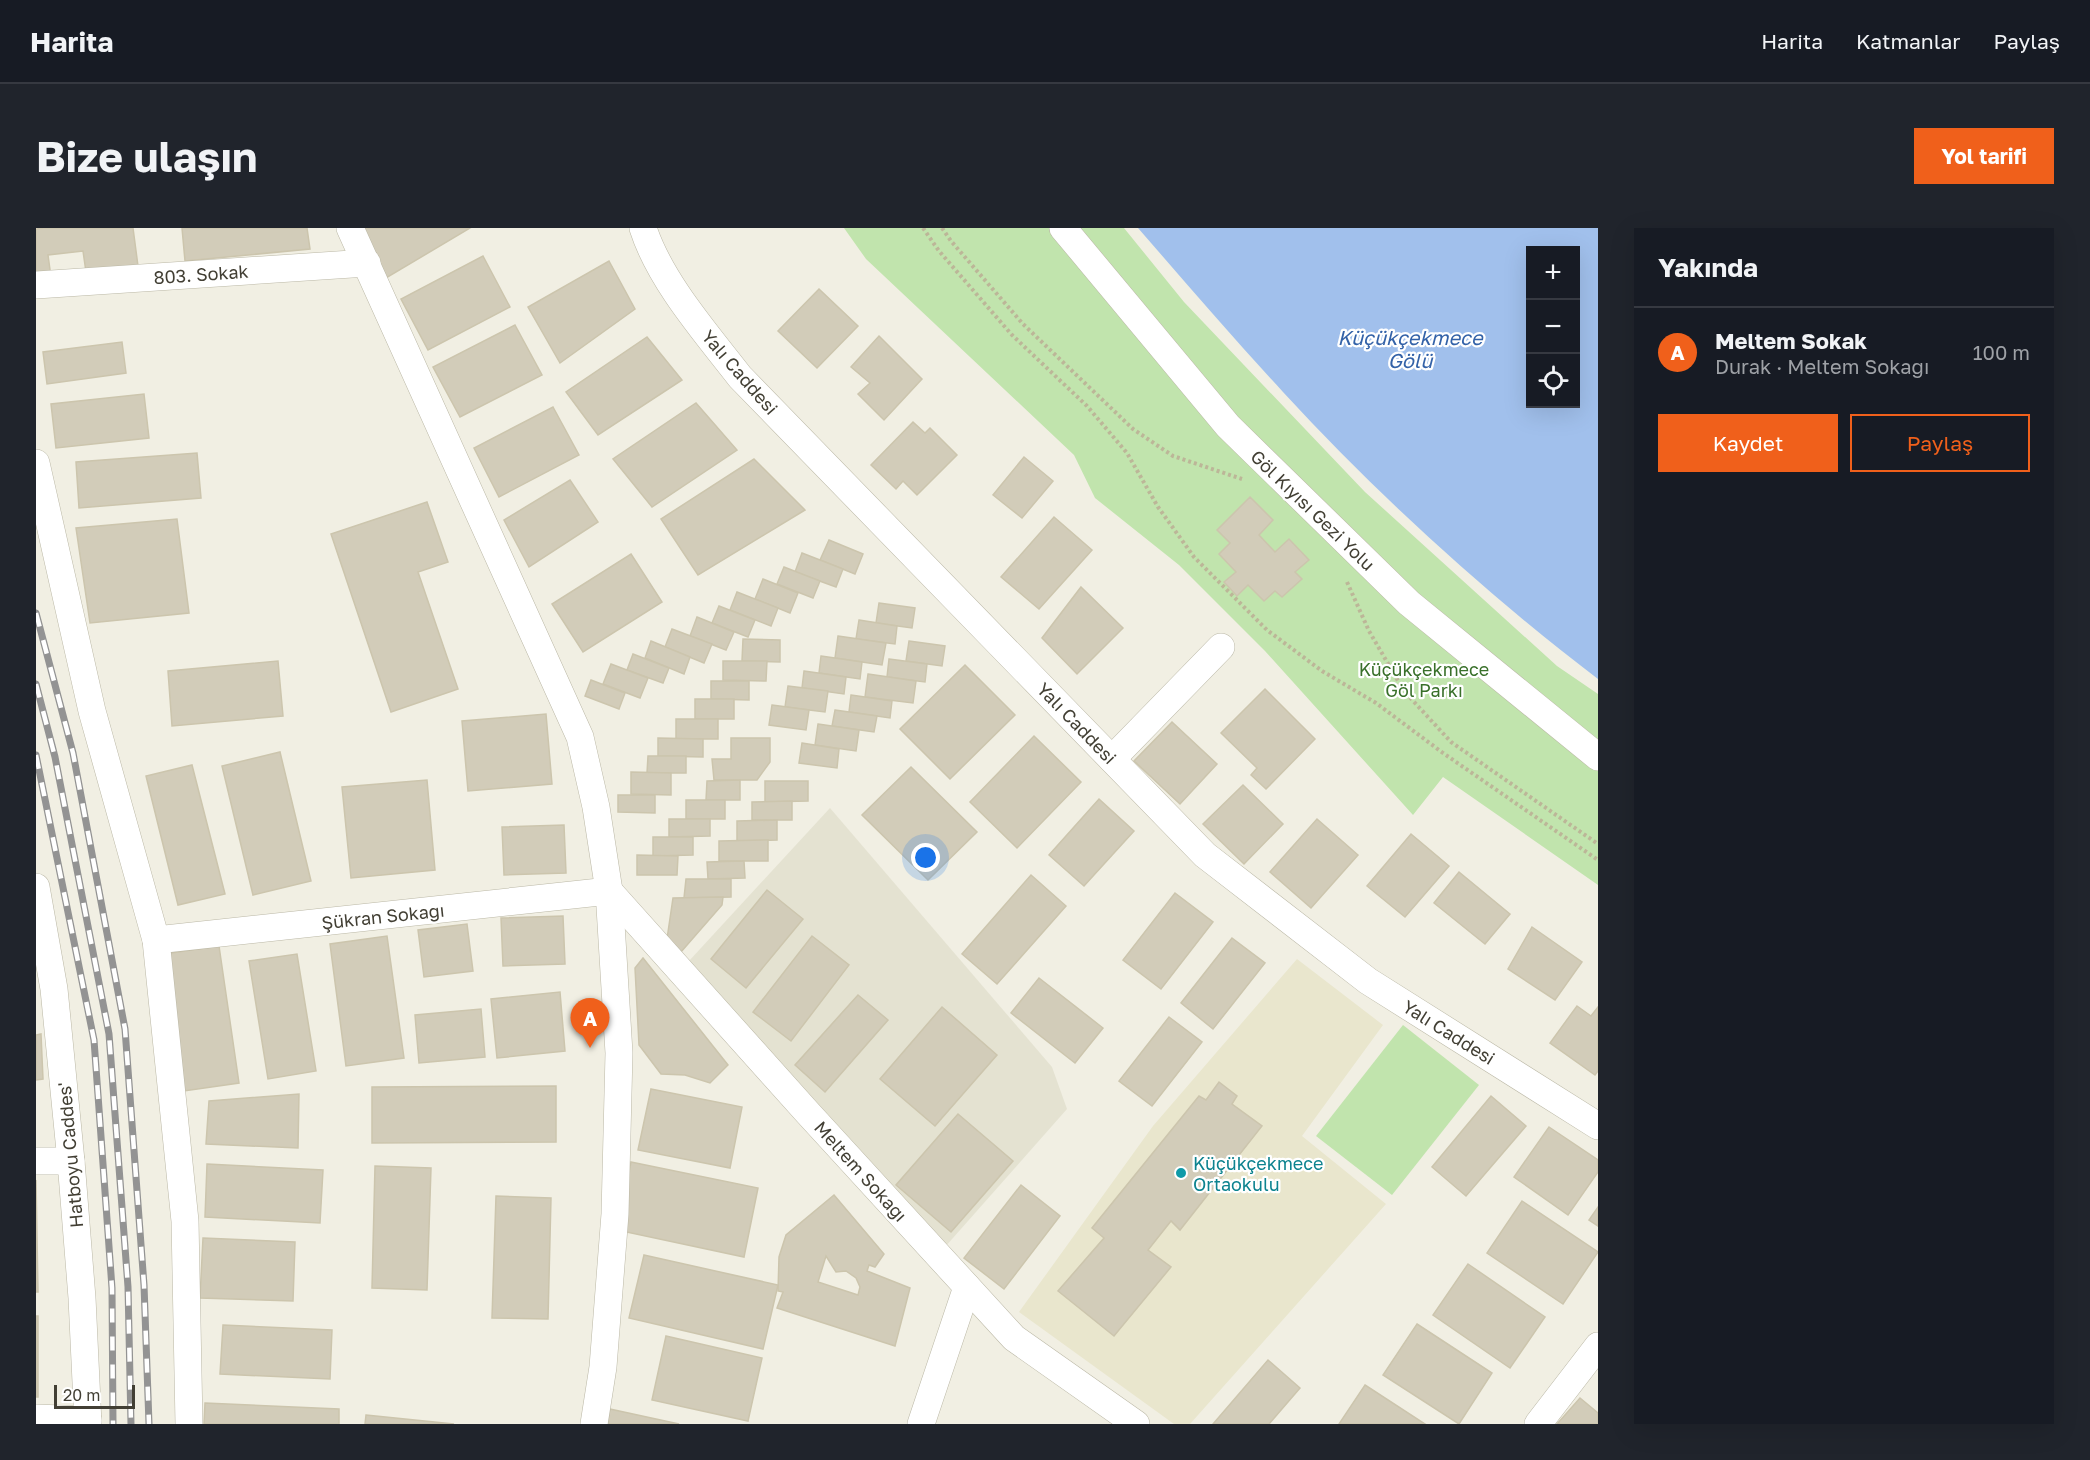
<!DOCTYPE html>
<html lang="tr">
<meta charset="utf-8">
<style>
body{margin:0;font-family:"Golos Text",sans-serif;background:#20242c;color:#f1f3f6}
.controls{position:absolute;right:18px;top:18px;display:grid;overflow:hidden;border-radius:0px;box-shadow:0 6px 24px #0002}
.controls button{width:54px;height:54px;display:grid;place-items:center;padding:0;border:0;border-bottom:2px solid #363941;background:#171b24;color:#f1f3f6;font:30px sans-serif}
.scale{position:absolute;left:18px;bottom:15px;width:81px;box-sizing:border-box;padding-left:6px;border:3px solid #423f34;border-top:0;font-size:16px;line-height:21px;white-space:nowrap;color:#423f34;-webkit-text-stroke:4px #fff;paint-order:stroke}
.you{position:absolute;left:890px;top:630px;width:21px;height:21px;margin:-15px;border:4px solid #fff;border-radius:50%;background:#1a73e8;box-shadow:0 0 0 9px #1a73e833}
.badge{display:grid;place-items:center;width:39px;height:39px;border-radius:50%;background:#f0601b;color:#fff;font-size:20px;font-weight:700}
.pin{position:absolute;translate:-50% -50px;filter:drop-shadow(0 2px 3px #0008)}
.pin::after{content:'';position:absolute;top:32px;width:21px;height:18px;background:inherit;clip-path:polygon(0 0,100% 0,50% 100%)}
.list{margin:0;padding:0;list-style:none}
h2{display:flex;justify-content:space-between;align-items:center;height:78px;margin:0;padding:0 24px;font-size:26px}
h2 small{font-size:20px;font-weight:400;color:#9ea1a6}
.list li{display:grid;grid-template-columns:39px 1fr auto;gap:18px;align-items:center;box-sizing:border-box;height:90px;padding:0 24px;border-top:2px solid #363941}
.list b{display:block;font-size:22px;white-space:nowrap}
.list p{margin:0;font-size:20px;white-space:nowrap;color:#9ea1a6}
.list em{font-size:20px;font-style:normal;color:#9ea1a6}
.actions{display:flex;gap:12px;padding:18px 24px}
.actions a{flex:1;padding:14px 0;border:2px solid #f0601b;border-radius:0px;text-align:center;font-size:21px;color:#f0601b}
.actions .main{background:#f0601b;color:#fff}
.icon{flex:none;width:33px;height:33px;fill:none;stroke:currentColor;stroke-width:2;stroke-linecap:round;stroke-linejoin:round}
.map{position:relative;flex:none;width:1562px;height:1196px;overflow:hidden;border-radius:0px}
header{display:flex;align-items:center;gap:36px;box-sizing:border-box;height:84px;padding:0 30px;background:#171b24;border-bottom:2px solid #363941}
header strong{font-size:28px}
nav{display:flex;gap:33px;margin-inline-start:auto;font-size:21px}
.intro{display:flex;align-items:center;justify-content:space-between;box-sizing:border-box;height:144px;padding:0 36px}
h1{margin:0;font-size:42px}
.button{padding:15px 27px;border-radius:0px;background:#f0601b;color:#fff;font-size:21px;font-weight:700}
main{display:flex;gap:36px;padding:0 36px}
aside{flex:1;background:#171b24;border-radius:0px;box-shadow:0 6px 24px #0002}
.map>svg:first-child{display:block}
</style>
<header>
<strong>Harita</strong>
<nav><a>Harita</a><a>Katmanlar</a><a>Paylaş</a></nav>
</header>
<div class="intro"><h1>Bize ulaşın</h1><a class="button">Yol tarifi</a></div>
<main>
<div class="map">
<svg width="1562" height="1196" viewBox="0 0 1562 1196">
<rect width="100%" height="100%" fill="#f1efe3"/>
<polygon fill="#e4e2d1" points="794,580 1016,839 1031,881 909,1019 653,733"/>
<polygon fill="#e9e6cd" points="1261,731 1347,797 1266,908 1350,976 1154,1196 1138,1196 983,1084 1117,898"/>
<g fill="#c1e4ad">
<polygon points="808,0 1088,0 1148,74 1329,264 1521,438 1562,466 1562,657 1407,549 1377,587 1229,423 1143,337 1059,270 1038,227 830,31"/>
<polygon points="1367,797 1443,857 1356,967 1280,908"/>
</g>
<path fill="#a1c0ec" fill-rule="evenodd" d="M1102 0H1562V451C1449 365 1343 268 1247 164 1197 110 1150 55 1102 0ZM1494 22H1540V176H1494Z"/>
<g fill="#d2ccb9" stroke="#ccc5ad" stroke-width="1.5" fill-rule="evenodd">
<polygon points="8,0 97,0 102,38 50,44 47,23 12,27 15,49 0,51 0,1"/>
<polygon points="146,0 271,0 274,21 149,33"/>
<polygon points="324,0 434,0 350,50"/>
<polygon points="447,28 474,79 392,122 365,71"/>
<polygon points="573,33 599,81 524,135 492,79"/>
<polygon points="783,61 822,98 781,140 742,103"/>
<polygon points="479,97 506,147 424,189 397,139"/>
<polygon points="843,108 886,151 848,192 822,166 834,155 815,139"/>
<polygon points="611,109 646,152 562,207 530,164"/>
<polygon points="86,114 90,145 11,156 7,124"/>
<polygon points="108,166 113,210 20,220 15,176"/>
<polygon points="660,175 701,222 616,279 577,231"/>
<polygon points="517,179 543,227 463,269 438,220"/>
<polygon points="877,194 889,205 894,200 921,227 881,267 867,253 860,261 835,237"/>
<polygon points="161,225 165,270 43,280 40,234"/>
<polygon points="988,229 1017,253 986,290 957,267"/>
<polygon points="718,231 769,282 662,347 625,291"/>
<polygon points="534,252 562,294 493,339 468,292"/>
<polygon points="1214,269 1237,292 1223,307 1239,324 1253,311 1273,332 1259,344 1266,351 1246,369 1239,363 1228,373 1212,357 1201,368 1188,354 1200,344 1183,326 1194,315 1181,302"/>
<polygon points="391,274 412,334 382,344 422,461 355,484 295,306"/>
<polygon points="1018,289 1056,322 1003,381 965,349"/>
<polygon points="141,291 153,385 54,395 40,300"/>
<polygon points="793,312 827,326 819,346 784,332"/>
<polygon points="766,325 807,341 800,359 759,344"/>
<polygon points="595,326 626,374 547,424 516,376"/>
<polygon points="748,339 784,353 777,370 741,356"/>
<polygon points="727,351 762,365 754,385 719,371"/>
<polygon points="1045,359 1087,400 1041,446 1006,410"/>
<polygon points="701,364 742,380 735,398 694,382"/>
<polygon points="843,375 879,380 876,400 840,395"/>
<polygon points="683,378 719,392 712,409 676,395"/>
<polygon points="661,389 698,404 690,422 654,408"/>
<polygon points="823,392 861,398 859,416 820,411"/>
<polygon points="636,401 676,416 668,435 629,419"/>
<polygon points="802,408 850,415 846,437 799,430"/>
<polygon points="707,411 744,412 744,434 706,433"/>
<polygon points="615,413 654,429 648,446 609,430"/>
<polygon points="873,413 909,418 906,438 870,433"/>
<polygon points="597,426 633,440 627,455 591,442"/>
<polygon points="785,428 826,434 824,451 783,445"/>
<polygon points="853,431 891,436 889,454 851,449"/>
<polygon points="242,433 247,488 136,498 132,443"/>
<polygon points="687,433 731,433 730,453 687,452"/>
<polygon points="575,436 612,450 604,470 567,456"/>
<polygon points="929,437 979,487 914,551 864,501"/>
<polygon points="768,443 810,449 808,466 766,460"/>
<polygon points="832,446 880,453 877,475 829,469"/>
<polygon points="555,452 589,465 583,481 549,468"/>
<polygon points="675,453 713,453 713,472 675,471"/>
<polygon points="752,458 792,463 789,484 749,479"/>
<polygon points="1229,461 1279,511 1230,561 1215,547 1221,540 1185,505"/>
<polygon points="815,467 856,473 854,490 813,484"/>
<rect x="659" y="471" width="39" height="20"/>
<polygon points="736,477 773,482 770,502 733,497"/>
<polygon points="799,482 841,488 838,504 796,498"/>
<polygon points="510,486 516,556 432,563 426,493"/>
<rect x="640" y="491" width="42" height="20"/>
<polygon points="1136,494 1181,536 1144,576 1098,533"/>
<polygon points="782,496 823,502 820,523 779,517"/>
<polygon points="998,508 1045,554 981,620 934,574"/>
<polygon points="622,510 667,511 667,529 622,528"/>
<polygon points="695,510 734,510 734,534 721,552 678,552 676,531 695,531"/>
<polygon points="766,515 803,521 801,540 763,535"/>
<polygon points="244,524 275,653 217,667 186,538"/>
<polygon points="612,528 650,528 650,545 611,545"/>
<polygon points="156,537 189,666 142,677 110,548"/>
<polygon points="875,539 941,604 892,652 826,587"/>
<polygon points="595,544 635,545 635,567 595,566"/>
<polygon points="391,552 399,642 315,650 306,559"/>
<polygon points="704,552 704,572 670,572 671,553"/>
<polygon points="729,553 772,553 772,573 729,574"/>
<polygon points="1207,557 1247,596 1208,636 1167,596"/>
<polygon points="582,567 619,567 619,585 582,584"/>
<polygon points="1063,571 1098,603 1048,658 1013,627"/>
<rect x="650" y="572" width="39" height="19"/>
<polygon points="756,573 756,592 716,592 716,574"/>
<polygon points="633,591 674,591 674,608 633,609"/>
<polygon points="1281,591 1322,627 1275,680 1234,644"/>
<polygon points="741,592 741,612 701,613 701,593"/>
<polygon points="528,597 530,645 468,647 466,599"/>
<polygon points="1375,606 1413,638 1369,689 1331,658"/>
<polygon points="617,609 657,609 657,627 617,628"/>
<polygon points="732,612 732,633 683,633 683,613"/>
<polygon points="601,627 642,628 641,647 601,647"/>
<polygon points="708,633 709,650 672,651 671,634"/>
<polygon points="1423,644 1474,686 1449,716 1398,675"/>
<polygon points="995,647 1030,678 961,756 926,726"/>
<polygon points="650,651 695,651 695,669 648,670"/>
<polygon points="731,662 767,691 710,760 675,731"/>
<polygon points="1139,665 1177,694 1125,761 1087,732"/>
<polygon points="687,669 686,677 645,724 631,711 637,670"/>
<polygon points="527,688 529,736 467,738 465,690"/>
<polygon points="431,696 437,743 388,749 382,702"/>
<polygon points="1496,699 1546,734 1519,772 1472,741"/>
<polygon points="351,708 368,830 310,838 294,716"/>
<polygon points="776,708 813,737 755,813 717,784"/>
<polygon points="1196,710 1229,735 1177,801 1145,775"/>
<polygon points="183,718 203,855 148,863 128,726"/>
<polygon points="261,726 280,843 232,851 213,733"/>
<polygon points="607,730 692,837 674,855 649,847 625,846 603,817 599,740"/>
<polygon points="1003,750 1067,800 1039,835 975,785"/>
<polygon points="524,764 529,823 461,830 455,771"/>
<polygon points="822,767 852,792 789,864 759,837"/>
<polygon points="1541,778 1555,788 1562,779 1562,843 1559,847 1514,815"/>
<polygon points="906,779 961,827 899,898 844,851"/>
<polygon points="445,781 449,829 383,835 379,787"/>
<polygon points="1133,789 1166,814 1116,878 1083,853"/>
<polygon points="5,806 7,851 0,852 0,807"/>
<polygon points="1183,854 1201,868 1196,876 1226,898 1144,1002 1135,993 1112,1022 1135,1039 1078,1108 1022,1063 1068,1010 1056,1000 1163,868 1170,872"/>
<polygon points="520,858 520,914 336,915 336,859"/>
<polygon points="615,861 706,879 694,940 602,922"/>
<polygon points="263,866 262,920 170,916 173,873"/>
<polygon points="1455,868 1490,898 1430,968 1396,939"/>
<polygon points="922,886 977,933 915,1004 860,957"/>
<polygon points="1513,899 1562,932 1562,944 1532,987 1478,949"/>
<polygon points="595,934 722,960 708,1029 581,1002"/>
<polygon points="171,936 287,942 284,995 169,989"/>
<polygon points="339,938 395,940 391,1062 336,1060"/>
<polygon points="0,952 2,1064 0,1064"/>
<polygon points="985,957 1024,988 968,1061 928,1030"/>
<path d="M798 967 848 1026 839 1039 833 1037 831 1043 874 1060 859 1118 741 1080 747 1064 742 1063 743 1029 750 1007ZM790 1028 800 1044 810 1043 820 1050 824 1059 822 1067 782 1054Z"/>
<polygon points="460,968 515,970 512,1091 456,1090"/>
<polygon points="1486,973 1562,1024 1527,1076 1451,1025"/>
<polygon points="1562,979 1562,998 1553,992"/>
<polygon points="167,1010 259,1014 257,1073 164,1070"/>
<polygon points="608,1027 742,1057 727,1121 593,1090"/>
<polygon points="1432,1036 1509,1089 1474,1140 1397,1087"/>
<rect x="0" y="1088" width="2" height="81"/>
<polygon points="1381,1096 1456,1145 1423,1196 1347,1147"/>
<polygon points="187,1097 296,1102 294,1151 184,1146"/>
<polygon points="630,1108 726,1130 712,1193 616,1172"/>
<polygon points="1232,1132 1264,1160 1233,1196 1177,1196"/>
<polygon points="1329,1157 1389,1196 1303,1196"/>
<polygon points="1544,1170 1562,1185 1562,1196 1521,1196"/>
<polygon points="169,1175 303,1181 303,1196 168,1196"/>
<polygon points="574,1181 643,1196 571,1196"/>
<polygon points="330,1187 418,1196 329,1196"/>
</g>
<g fill="none" stroke-linecap="round" stroke-linejoin="round">
<g stroke="#bbb8a6" stroke-width="28">
<g id="minor">
<polyline points="314,0 544,509 560,579 573,663 583,825 579,986 567,1139 558,1196"/>
<path d="M607 0C624 53 670 105 704 149L1169 627 1332 753 1562 898"/>
<polyline points="1027,0 1192,198 1373,375 1562,529"/>
<polyline points="0,57 331,35"/>
<polyline points="0,235 56,483 120,712 149,993 153,1196"/>
<polyline points="1076,531 1185,419"/>
<polyline points="0,659 18,761 35,933 46,1070 52,1196"/>
<polyline points="120,712 573,663 771,884 978,1110 1100,1196"/>
<polyline points="0,933 35,933"/>
<polyline points="0,1190 52,1192"/>
<polyline points="885,1196 931,1059"/>
<polyline points="1502,1196 1562,1118"/>
</g>
</g>
<g stroke="#bcb698" stroke-width="4" stroke-dasharray="3 3" stroke-linecap="butt">
<polyline points="887,0 903,23 976,107 1051,178 1091,225 1122,279 1158,329 1231,402 1286,443 1340,475 1407,525 1562,632"/>
<polyline points="906,0 915,13 987,96 1097,201 1137,228 1206,251"/>
<polyline points="1311,354 1333,403 1368,463 1415,514 1562,616"/>
</g>
<use href="#minor" stroke="#fff" stroke-width="27"/>
<g stroke="#939393" stroke-width="7">
<g id="rail">
<polyline points="0,385 37,525 89,801 108,1057 113,1196"/>
<polyline points="0,456 19,529 73,806 92,1059 95,1196"/>
<polyline points="0,527 58,812 76,1060 77,1196"/>
</g>
</g>
<use href="#rail" stroke="#fff" stroke-width="4.5" stroke-dasharray="14" stroke-linecap="butt"/>
</g>
<circle fill="#0f9aa8" stroke="#fff" stroke-width="2" cx="1145" cy="945" r="6"/>
<g text-anchor="middle" dominant-baseline="central" stroke-width="4.5" stroke-linejoin="round" paint-order="stroke">
<g font-size="18" fill="#423f34" stroke="#fff">
<text transform="translate(165 46) rotate(-4)">803. Sokak</text>
<text transform="translate(704 144) rotate(49)">Yalı Caddesi</text>
<text transform="translate(1277 282) rotate(44)">Göl Kıyısı Gezi Yolu</text>
<text transform="translate(1041 495) rotate(46)">Yalı Caddesi</text>
<text transform="translate(347 688) rotate(-6)">Şükran Sokağı</text>
<text transform="translate(1413 804) rotate(32)">Yalı Caddesi</text>
<text transform="translate(34 927) rotate(-95)">Hatboyu Caddes'</text>
<text transform="translate(825 943) rotate(48)">Meltem Sokağı</text>
</g>
<g font-size="18" fill="#39702a" stroke="#fff">
<text x="1388" y="441">Küçükçekmece<tspan x="1388" dy="21">Göl Parkı</tspan></text>
</g>
<g font-size="18" fill="#0d838f" stroke="#fff" text-anchor="start">
<text x="1157" y="935">Küçükçekmece<tspan x="1157" dy="21">Ortaokulu</tspan></text>
</g>
<g font-size="20" font-style="italic" fill="#3362a8" stroke="#fff">
<text x="1374" y="109">Küçükçekmece<tspan x="1374" dy="23">Gölü</tspan></text>
</g>
</g>
</svg>
<div class="controls">
<button>+</button>
<button>−</button>
<button><svg class="icon" aria-label="locate" viewBox="0 0 24 24"><circle cx="12" cy="12" r="6"/><path d="M12 2v4M12 18v4M2 12h4M18 12h4"/></svg></button>
</div>
<div class="scale">20 m</div>
<div class="you"></div>
<div class="pin badge" style="left:554px;top:820px">A</div>
</div>
<aside>
<h2>Yakında<small></small></h2>
<ul class="list">
<li><span class="badge">A</span><div><b>Meltem Sokak</b><p>Durak · Meltem Sokağı</p></div><em>100 m</em></li>
</ul>
<div class="actions"><a class="main">Kaydet</a><a>Paylaş</a></div>
</aside>
</main>
